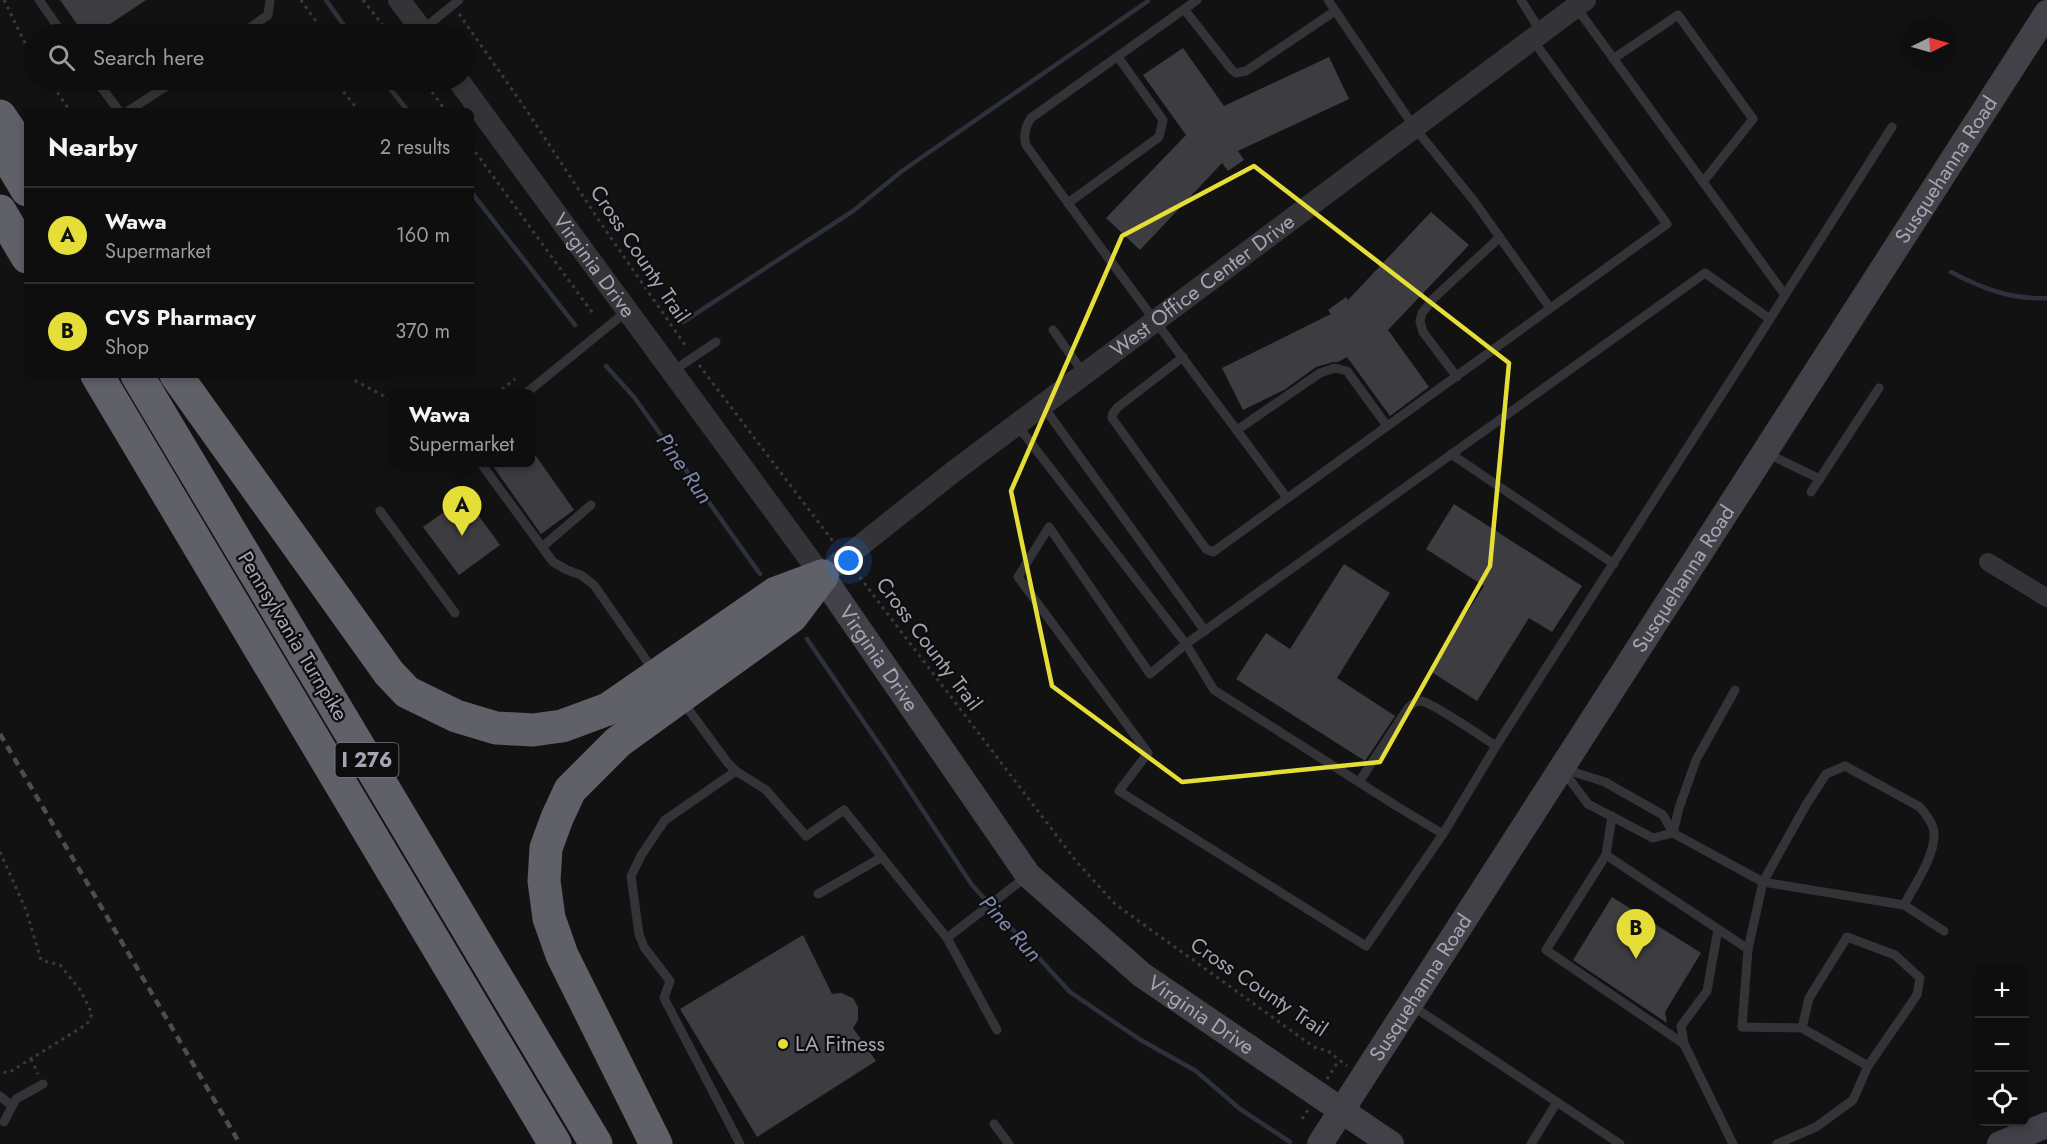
<!DOCTYPE html>
<meta charset="utf-8">
<style>
body{margin:0;font-family:Jost,sans-serif;background:#1c1c1c;color:#f1f3f6}
.controls{position:absolute;right:18px;bottom:18px;display:grid;overflow:hidden;border-radius:9px;box-shadow:0 3px 9px #0003}
.controls button{width:54px;height:54px;display:grid;place-items:center;padding:0;border:0;border-bottom:2px solid #2e2e2e;background:#0e0e0e;color:#f1f3f6;font:30px sans-serif}
.compass{position:absolute;left:1903px;top:18px;width:54px;height:54px;border-radius:50%;background:#0e0e0e;box-shadow:0 3px 9px #0003;rotate:85deg}
.you{position:absolute;left:849px;top:561px;width:21px;height:21px;margin:-15px;border:4px solid #fff;border-radius:50%;background:#1a73e8;box-shadow:0 0 0 9px #1a73e833}
.badge{display:grid;place-items:center;width:39px;height:39px;border-radius:50%;background:#e5de39;color:#111;font-size:20px;font-weight:700}
.pin{position:absolute;translate:-50% -50px;filter:drop-shadow(0 2px 3px #0008)}
.pin::after{content:'';position:absolute;top:32px;width:21px;height:18px;background:inherit;clip-path:polygon(0 0,100% 0,50% 100%)}
.popup{position:absolute;left:388px;top:389px;width:147px;height:78px;box-sizing:border-box;display:grid;place-content:center;border-radius:9px;background:#0e0e0e;filter:drop-shadow(0 2px 4px #0005);font-size:20px;white-space:nowrap;color:#9b9c9e}
.popup b{font-size:22px;color:#f1f3f6}
.popup::after{content:'';position:absolute;left:50%;top:100%;margin-left:-12px;border:12px solid transparent;border-top-color:#0e0e0e}
.list{margin:0;padding:0;list-style:none}
h2{display:flex;justify-content:space-between;align-items:center;height:78px;margin:0;padding:0 24px;font-size:26px}
h2 small{font-size:20px;font-weight:400;color:#9b9c9e}
.list li{display:grid;grid-template-columns:39px 1fr auto;gap:18px;align-items:center;box-sizing:border-box;height:96px;padding:0 24px;border-top:2px solid #2e2e2e}
.list b{display:block;font-size:22px;white-space:nowrap}
.list p{margin:0;font-size:20px;white-space:nowrap;color:#9b9c9e}
.list em{font-size:20px;font-style:normal;color:#9b9c9e}
.icon{flex:none;width:33px;height:33px;fill:none;stroke:currentColor;stroke-width:2;stroke-linecap:round;stroke-linejoin:round}
.map{position:relative;flex:none;width:2047px;height:1144px;overflow:hidden}
.search{position:absolute;background:#0e0e0e;box-shadow:0 3px 9px #0003;left:24px;top:24px;width:450px;height:66px;display:flex;align-items:center;gap:15px;box-sizing:border-box;padding:0 21px;border-radius:33px;color:#9b9c9e;font-size:22px}
.panel{position:absolute;background:#0e0e0e;box-shadow:0 3px 9px #0003;left:24px;top:108px;width:450px;height:270px;border-radius:9px}
.map>svg:first-child{display:block}
</style>
<div class="map">
<svg width="2047" height="1144" viewBox="0 0 2047 1144">
<rect width="100%" height="100%" fill="#131213"/>
<g fill="none" stroke-linecap="round" stroke-linejoin="round">
<g stroke="#2c313b" stroke-width="4.5">
<polyline points="326,0 350,34"/>
<polyline points="383,80 408,111"/>
<polyline points="471,192 575,325"/>
<path d="M1951 272C1981 288 2012 300 2047 298"/>
<polyline points="683,322 853,211 902,171 1148,1"/>
<polyline points="606,366 634,397 760,574"/>
<polyline points="807,639 883,750 972,885 1070,992 1139,1039 1196,1071 1240,1109 1290,1142"/>
</g>
</g>
<g fill="#3d3c40">
<polygon points="60,0 146,0 95,34 84,34"/>
<polygon points="1183,48 1224,106 1329,57 1349,99 1238,151 1244,160 1228,171 1222,163 1140,250 1106,218 1186,135 1143,75"/>
<polygon points="1431,212 1469,245 1388,330 1429,387 1390,416 1347,357 1338,362 1333,362 1316,367 1284,390 1243,410 1222,368 1331,314 1328,310 1346,297 1348,300"/>
<polygon points="531,449 574,510 541,534 490,462 531,462"/>
<polygon points="465,497 500,545 459,575 423,527"/>
<polygon points="1454,504 1582,586 1552,632 1529,618 1477,701 1430,671 1484,586 1426,549"/>
<polygon points="1344,564 1390,593 1337,678 1395,716 1365,761 1236,679 1266,633 1290,649"/>
<polygon points="1612,897 1701,953 1665,1012 1667,1023 1573,960"/>
<polygon points="803,935 832,994 841,993 853,998 858,1007 858,1020 853,1028 876,1061 757,1137 680,1009"/>
</g>
<g fill="none" stroke-linecap="round" stroke-linejoin="round">
<g stroke="#3a393f" stroke-width="3" stroke-dasharray="3 4.5" stroke-linecap="butt">
<polyline points="4,0 24,41 34,57"/>
<polyline points="301,0 322,30 323,34"/>
<polyline points="363,0 390,34"/>
<polyline points="459,14 525,108 600,222 687,348"/>
<polyline points="49,80 70,111"/>
<polyline points="334,80 359,111"/>
<polyline points="423,80 446,111"/>
<polyline points="471,146 594,315"/>
<polyline points="699,365 835,544"/>
<polyline points="350,375 352,379 393,401"/>
<polyline points="496,394 515,379"/>
<polyline points="855,571 1076,861 1115,904 1314,1047 1328,1051 1347,1066"/>
<polyline points="0,852 26,910 41,960 60,965 81,991 92,1014 87,1024 8,1073 0,1071"/>
<polyline points="31,1059 38,1074"/>
<polyline points="1327,1079 1339,1060"/>
<polyline points="1302,1119 1308,1110"/>
</g>
<g stroke="#343338" stroke-width="9">
<polyline points="39,0 63,34"/>
<path d="M1197 0 1031 118C1025 127 1023 135 1026 145 1111 264 1200 380 1287 498"/>
<polyline points="1328,0 1414,127 1474,201 1550,308"/>
<polyline points="1521,0 1541,32"/>
<polyline points="1576,7 1785,295"/>
<polyline points="1184,9 1232,70 1236,73 1246,71 1335,11"/>
<polyline points="422,30 459,0"/>
<polyline points="241,34 268,15 270,0"/>
<polyline points="1613,59 1678,15 1753,119 1703,182"/>
<polyline points="96,80 119,111"/>
<polyline points="128,111 176,80"/>
<polyline points="1068,203 1159,137 1163,120 1118,57"/>
<polyline points="1770,319 1705,273 1186,644 1150,674 1049,527 1018,577 1148,753 1119,791 1366,946 1443,834 1496,746 1770,319 1785,295 1892,127"/>
<polyline points="1053,330 1084,374"/>
<polyline points="1183,357 1118,407 1113,413 1112,418 1206,549 1213,552 1667,224 1532,39"/>
<polyline points="673,371 716,342"/>
<polyline points="1457,377 1423,332 1420,321 1422,313 1434,298 1500,237"/>
<polyline points="525,394 627,311"/>
<polyline points="1043,406 1205,631"/>
<polyline points="1017,425 1186,644 1214,690 1398,807 1443,834"/>
<polyline points="1237,430 1320,373 1335,368 1347,371 1387,426"/>
<polyline points="1766,453 1820,479"/>
<polyline points="1451,454 1614,564"/>
<polyline points="480,462 553,562 567,570 581,575 594,585 654,671"/>
<polyline points="1811,492 1879,388"/>
<polyline points="380,511 455,613"/>
<polyline points="542,547 591,505"/>
<polyline points="1735,690 1696,760 1679,808 1673,833 1763,882 1904,905 1944,931"/>
<polyline points="683,702 727,762 736,771 766,790 806,836 844,810 947,938 997,1030"/>
<polygon points="1561,768 1605,782 1663,815 1673,833 1653,838 1588,804"/>
<polyline points="736,771 665,820 642,854 631,876 639,934 644,947 670,981 664,998 740,1144"/>
<path d="M1359 782 1408 708C1412 704 1415 701 1421 701 1431 702 1484 738 1496 746"/>
<polyline points="1612,816 1606,855 1546,950 1684,1044 1681,1026 1707,991 1718,929"/>
<path d="M1606 855 1748 949 1763 882 1806 805 1826 774 1845 766 1920 807C1926 815 1935 825 1934 836 1934 857 1914 886 1904 905"/>
<polyline points="818,894 882,857"/>
<polyline points="947,938 1027,876"/>
<polyline points="1748,949 1742,1027 1802,1028 1809,998 1847,937 1895,955 1920,978 1917,995 1868,1066 1802,1028"/>
<polyline points="1411,1005 1620,1144"/>
<polyline points="1684,1044 1733,1144"/>
<polyline points="0,1096 12,1106"/>
<polyline points="4,1122 16,1099 43,1084"/>
<polyline points="994,1124 1009,1144"/>
<polyline points="1531,1144 1557,1102"/>
<polyline points="1777,1144 1816,1127 1853,1100 1868,1066"/>
</g>
<polyline stroke="#343338" stroke-width="18" points="1988,562 2047,598"/>
<g stroke="#343338" stroke-width="22">
<polyline points="399,0 425,34"/>
<path id="s1" d="M458 80 822 576 953 472 1585 0"/>
</g>
<g stroke="#424148" stroke-width="26">
<path id="s2" d="M822 576 1028 875 1142 975 1391 1144"/>
<path id="s3" d="M1320 1144 2047 13"/>
<polyline points="2000,1144 2047,1125"/>
</g>
<g stroke="#606069" stroke-width="33">
<polyline points="0,116 27,156"/>
<polyline points="0,145 27,190"/>
<polyline points="0,211 27,257"/>
<polyline points="97,375 555,1144"/>
<polyline points="137,375 596,1144"/>
<polyline points="176,375 389,673 407,692 456,716 496,728 533,730 562,726 608,709 776,593 822,576"/>
<polyline points="656,1144 562,955 549,918 544,881 546,848 557,818 570,790 618,742 791,617 822,576"/>
</g>
<polyline stroke="#4d4c53" stroke-width="4.5" stroke-dasharray="8 6" stroke-linecap="butt" points="0,734 240,1144"/>
</g>
<path fill="none" stroke="#e5de39" stroke-width="4.5" stroke-linejoin="round" d="M1254 166 1509 363 1490 566 1380 762 1182 782 1052 686 1011 491 1122 236Z"/>
<circle fill="#e5de39" stroke="#0e0d0e" stroke-width="2" cx="783" cy="1044" r="6"/>
<g text-anchor="middle" dominant-baseline="central" stroke-width="4.5" stroke-linejoin="round" paint-order="stroke">
<rect fill="#0e0d0e" stroke="#777782" stroke-width="1.5" x="335.5" y="743" width="63" height="34" rx="4.5"/>
<g font-size="20" font-weight="bold" fill="#a4a5b3">
<text x="367" y="760">I 276</text>
</g>
<g font-size="21" fill="#a4a5b3" stroke="#0e0d0e">
<text stroke="none"><textPath href="#s3" startOffset="1158">Susquehanna Road</textPath></text>
<text transform="translate(640 254) rotate(56)">Cross County Trail</text>
<text stroke="none"><textPath href="#s1" startOffset="230">Virginia Drive</textPath></text>
<text stroke="none"><textPath href="#s1" startOffset="1094">West Office Center Drive</textPath></text>
<text stroke="none"><textPath href="#s3" startOffset="672">Susquehanna Road</textPath></text>
<text transform="translate(293 636) rotate(59)">Pennsylvania Turnpike</text>
<text transform="translate(929 644) rotate(53)">Cross County Trail</text>
<text stroke="none"><textPath href="#s2" startOffset="100">Virginia Drive</textPath></text>
<text transform="translate(1259 987) rotate(34)">Cross County Trail</text>
<text stroke="none"><textPath href="#s3" startOffset="186">Susquehanna Road</textPath></text>
<text stroke="none"><textPath href="#s2" startOffset="586">Virginia Drive</textPath></text>
</g>
<g font-size="21" fill="#a4a5b3" stroke="#0e0d0e" text-anchor="start">
<text x="795" y="1044">LA Fitness</text>
</g>
<g font-size="22" font-style="italic" fill="#7d88ac" stroke="#0e0d0e">
<text transform="translate(685 468) rotate(55)">Pine Run</text>
<text transform="translate(1011 928) rotate(48)">Pine Run</text>
</g>
</g>
</svg>
<div class="controls">
<button>+</button>
<button>−</button>
<button><svg class="icon" aria-label="locate" viewBox="0 0 24 24"><circle cx="12" cy="12" r="6"/><path d="M12 2v4M12 18v4M2 12h4M18 12h4"/></svg></button>
</div>
<svg class="compass" viewBox="-18 -18 36 36"><path d="M0-13l5 13h-10z" fill="#e53935"/><path d="M0 13l5-13h-10z" fill="#9b9c9e"/></svg>
<div class="you"></div>
<div class="pin badge" style="left:462px;top:536px">A</div>
<div class="popup"><b>Wawa</b>Supermarket</div>
<div class="pin badge" style="left:1636px;top:959px">B</div>
<div class="search"><svg class="icon" aria-label="search" viewBox="0 0 24 24"><circle cx="10" cy="10" r="6"/><path d="M15 15l6 6"/></svg>Search here</div>
<section class="panel">
<h2>Nearby<small>2 results</small></h2>
<ul class="list">
<li><span class="badge">A</span><div><b>Wawa</b><p>Supermarket</p></div><em>160 m</em></li>
<li><span class="badge">B</span><div><b>CVS Pharmacy</b><p>Shop</p></div><em>370 m</em></li>
</ul>
</section>
</div>
